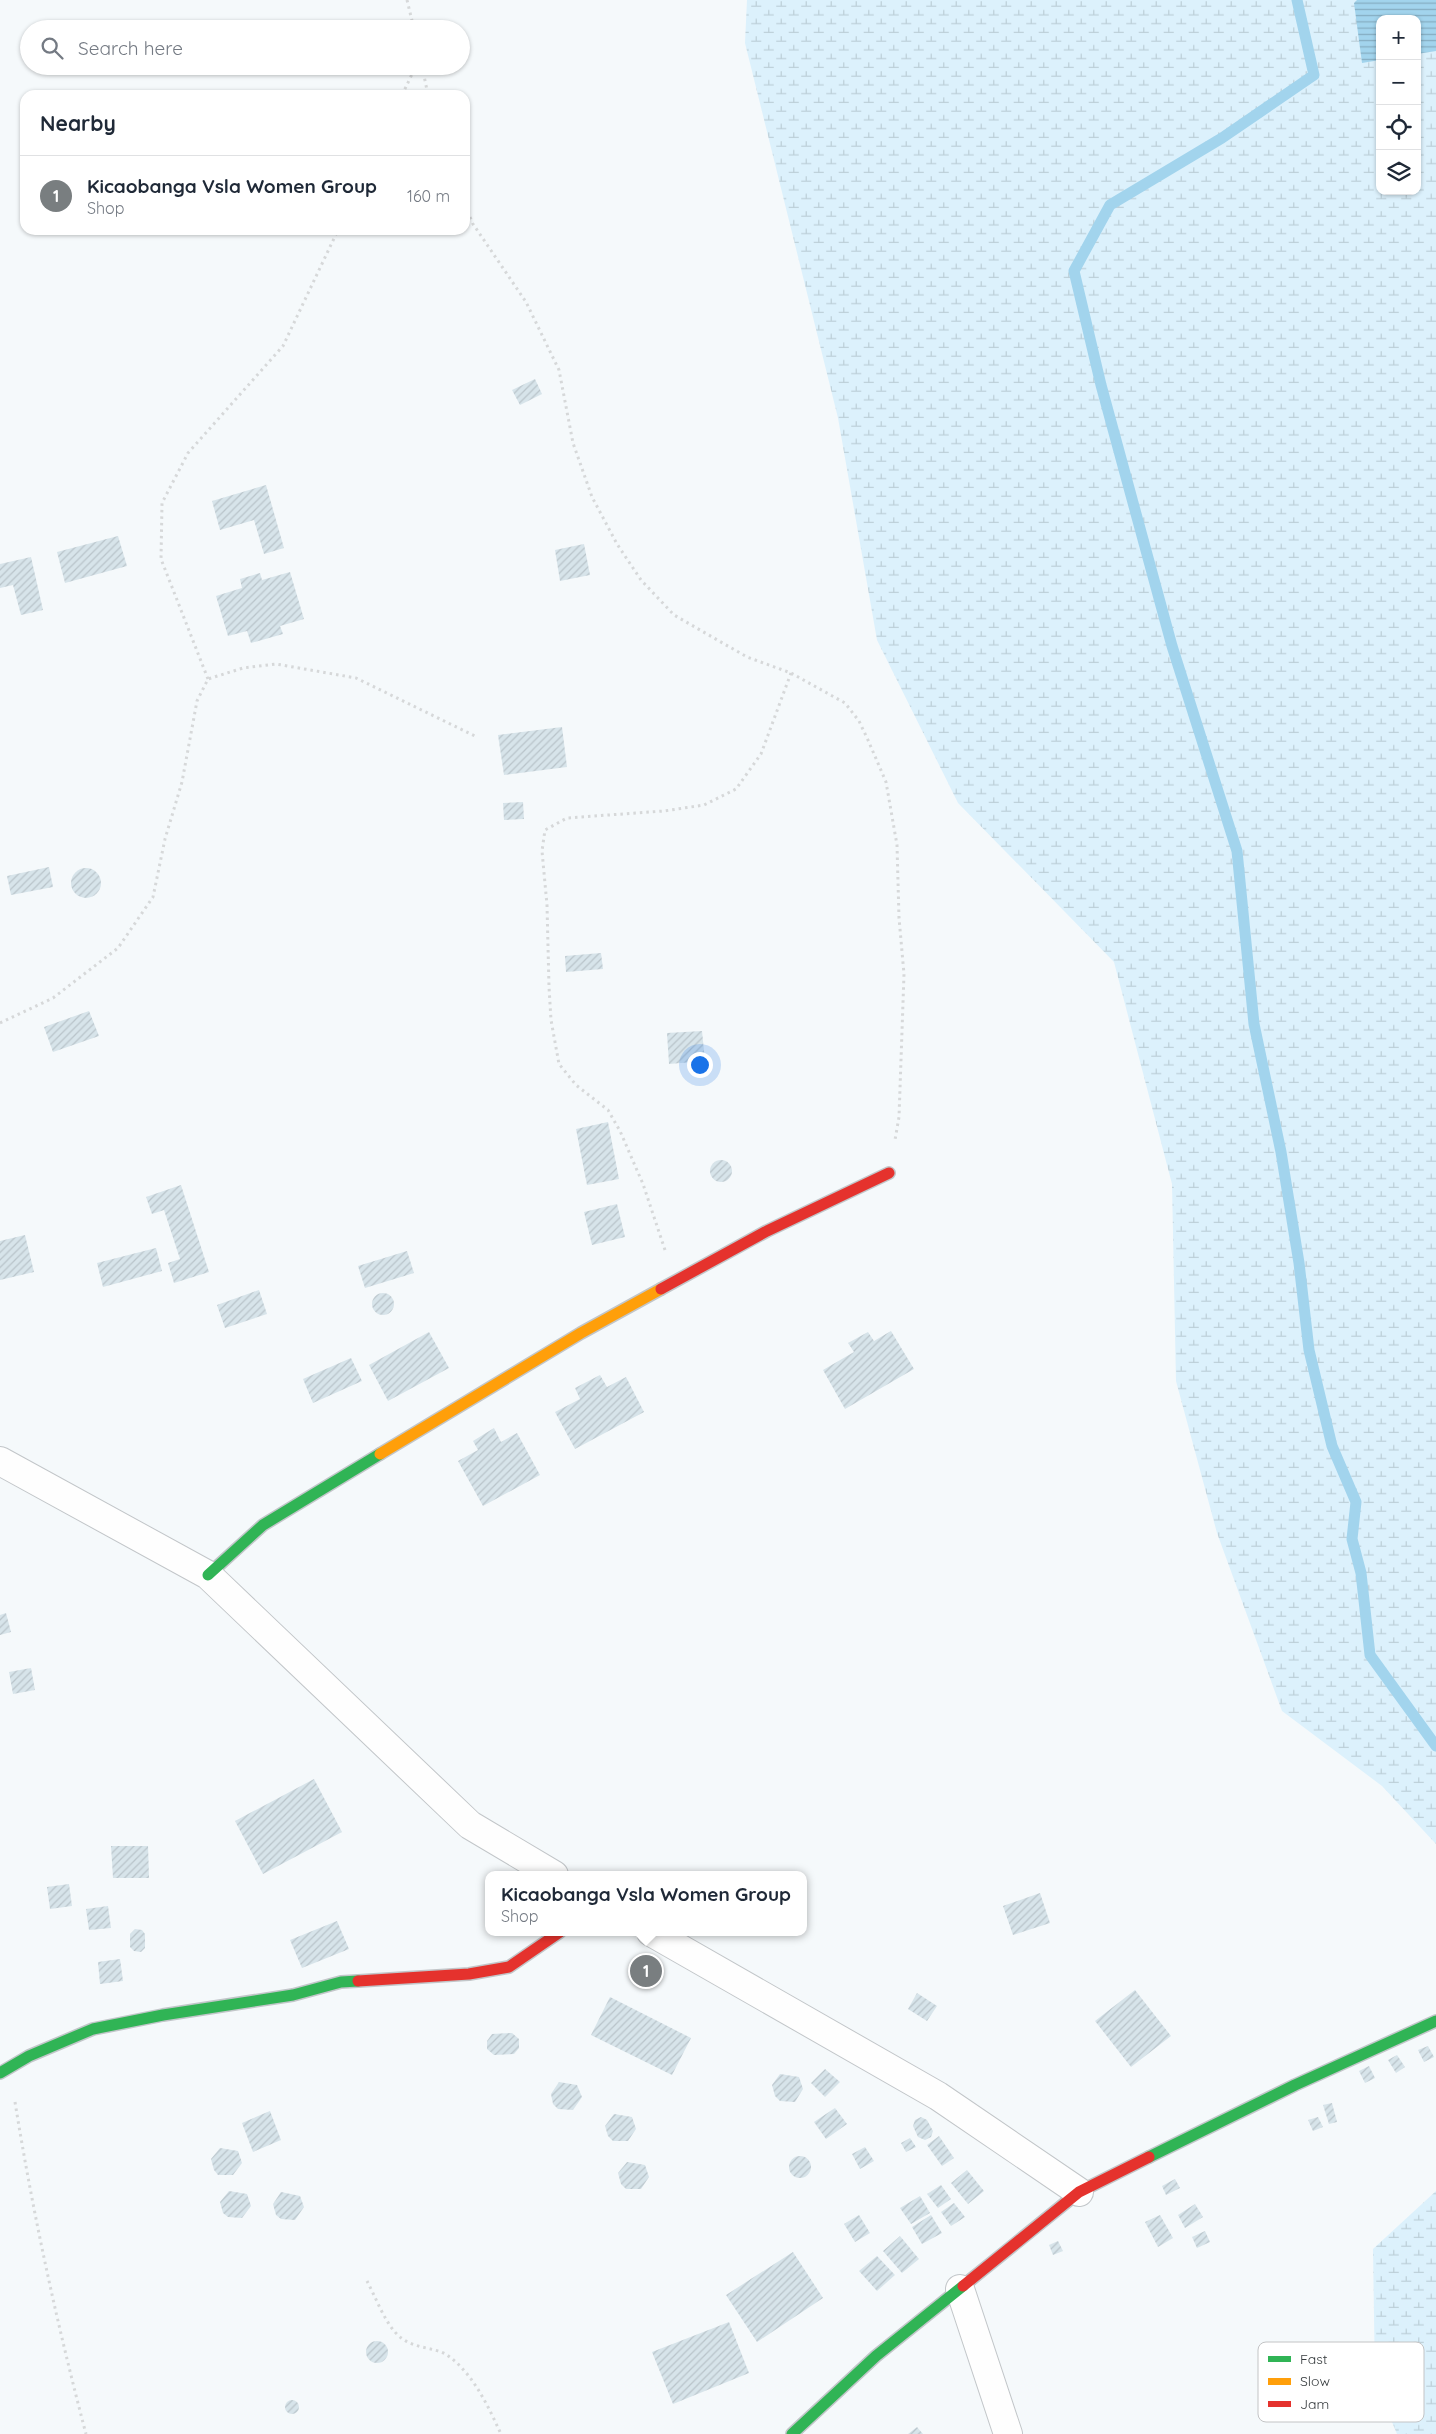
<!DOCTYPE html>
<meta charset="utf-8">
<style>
body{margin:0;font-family:Quicksand,sans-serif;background:#f6f6f7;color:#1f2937}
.controls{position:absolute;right:15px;top:15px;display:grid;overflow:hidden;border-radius:10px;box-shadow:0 1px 4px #0004}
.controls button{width:45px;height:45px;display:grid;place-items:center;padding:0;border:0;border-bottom:1px solid #e0e1e3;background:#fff;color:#1f2937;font:25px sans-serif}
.you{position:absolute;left:699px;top:1064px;width:18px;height:18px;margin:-12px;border:4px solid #fff;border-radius:50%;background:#1a73e8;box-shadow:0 0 0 8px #1a73e833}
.badge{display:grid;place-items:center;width:32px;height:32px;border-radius:50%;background:#797e80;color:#fff;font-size:16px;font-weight:700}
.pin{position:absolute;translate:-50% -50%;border:2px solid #fff;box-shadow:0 1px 5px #0006}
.popup{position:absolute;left:485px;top:1871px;width:322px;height:65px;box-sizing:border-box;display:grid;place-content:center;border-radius:10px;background:#fff;filter:drop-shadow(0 1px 4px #0005);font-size:16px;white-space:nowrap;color:#747a83}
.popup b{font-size:19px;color:#1f2937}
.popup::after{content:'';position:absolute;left:50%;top:100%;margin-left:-10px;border:10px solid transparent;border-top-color:#fff}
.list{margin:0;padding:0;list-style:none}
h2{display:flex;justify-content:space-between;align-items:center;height:65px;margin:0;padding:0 20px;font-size:21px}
h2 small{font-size:16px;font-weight:400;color:#747a83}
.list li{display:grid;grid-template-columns:32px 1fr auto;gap:15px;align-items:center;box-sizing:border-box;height:80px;padding:0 20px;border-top:1px solid #e0e1e3}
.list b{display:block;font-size:19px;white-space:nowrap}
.list p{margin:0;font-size:16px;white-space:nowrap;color:#747a83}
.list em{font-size:16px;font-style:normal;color:#747a83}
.icon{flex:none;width:28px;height:28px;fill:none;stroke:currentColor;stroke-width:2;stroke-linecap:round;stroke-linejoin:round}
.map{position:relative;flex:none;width:1436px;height:2434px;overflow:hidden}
.search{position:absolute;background:#fff;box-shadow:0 1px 4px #0004;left:20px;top:20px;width:450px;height:55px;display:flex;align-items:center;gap:12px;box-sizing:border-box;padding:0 18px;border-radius:28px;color:#747a83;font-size:19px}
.panel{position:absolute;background:#fff;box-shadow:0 1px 4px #0004;left:20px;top:90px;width:450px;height:145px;border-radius:15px}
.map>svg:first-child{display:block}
</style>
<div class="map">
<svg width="1436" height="2434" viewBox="0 0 1436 2434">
<defs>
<pattern id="wetland-marsh" width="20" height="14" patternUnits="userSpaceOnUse" patternTransform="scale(1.25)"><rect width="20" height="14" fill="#dcf1fc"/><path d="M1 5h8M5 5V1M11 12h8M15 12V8" fill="none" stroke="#bdd0d9"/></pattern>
<pattern id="water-rules" width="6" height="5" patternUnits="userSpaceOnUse" patternTransform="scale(1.25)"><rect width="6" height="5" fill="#a2d4ed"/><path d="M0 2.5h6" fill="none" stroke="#85adc1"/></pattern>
<pattern id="building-hatch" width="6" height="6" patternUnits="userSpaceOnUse" patternTransform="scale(1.25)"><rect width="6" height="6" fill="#d7e4ea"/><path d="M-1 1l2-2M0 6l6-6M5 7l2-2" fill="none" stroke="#b9c4ca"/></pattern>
</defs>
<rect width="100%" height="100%" fill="#f5f9fb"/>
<g fill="url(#wetland-marsh)" fill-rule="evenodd">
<path d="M747 0H1436V1844L1382 1786 1282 1711 1217 1533 1176 1381 1172 1184 1114 962 958 803 877 640 838 418 745 43ZM1380 19H1417V191H1380Z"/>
<polygon points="1436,2191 1436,2434 1397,2434 1375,2381 1373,2249"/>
</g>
<polygon fill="url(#water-rules)" points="1357,0 1436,0 1436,51 1417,54 1417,19 1380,19 1380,60 1362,63 1354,3"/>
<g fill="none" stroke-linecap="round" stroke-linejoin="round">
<polyline stroke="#a2d4ed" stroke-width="11" points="1297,0 1314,75 1222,138 1110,205 1074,271 1101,385 1172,646 1237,851 1254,1024 1281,1152 1299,1263 1309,1350 1332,1446 1356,1502 1352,1539 1361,1573 1370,1655 1436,1746"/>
</g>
<g fill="url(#building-hatch)">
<polygon points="535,379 542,394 520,405 512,390"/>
<polygon points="266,485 284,548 264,554 254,520 220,530 212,501"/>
<polygon points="118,536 127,566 65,583 57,552"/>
<polygon points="584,544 590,575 560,581 555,550"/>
<polygon points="31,557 43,610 21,615 13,585 0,588 0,564"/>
<polygon points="290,572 304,619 280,626 283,634 251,643 247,631 228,636 216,596 242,588 240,579 260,573 262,580"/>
<polygon points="562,727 567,767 504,775 498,735"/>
<polygon points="523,802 524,819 504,820 503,803"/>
<polygon points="49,867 53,887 11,895 7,876"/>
<circle cx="86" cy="883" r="15"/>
<polygon points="601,953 603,969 566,972 565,956"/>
<polygon points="89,1011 99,1036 53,1052 44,1027"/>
<polygon points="702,1031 705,1061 669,1064 667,1033"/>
<polygon points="608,1122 619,1179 587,1185 576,1129"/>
<circle cx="721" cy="1171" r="11"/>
<polygon points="181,1185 209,1272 174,1283 168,1263 180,1259 164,1210 152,1214 146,1197"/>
<polygon points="617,1204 625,1237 592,1245 584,1212"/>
<polygon points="25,1235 34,1272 0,1280 0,1241"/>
<polygon points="156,1248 162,1271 103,1287 97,1263"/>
<polygon points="407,1251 414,1273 365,1288 358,1266"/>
<polygon points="259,1290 267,1314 225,1328 217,1305"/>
<circle cx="383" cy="1304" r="11"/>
<polygon points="891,1331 914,1369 845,1409 823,1370 854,1352 848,1343 868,1332 874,1341"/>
<polygon points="429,1332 449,1368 388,1401 369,1365"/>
<polygon points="351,1358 362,1381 313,1403 303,1379"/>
<polygon points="600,1375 607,1387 626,1377 644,1412 575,1449 555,1412 580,1399 575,1388"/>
<polygon points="494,1428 501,1442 517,1433 540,1475 483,1506 458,1461 478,1450 473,1441"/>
<polygon points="6,1613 11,1632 0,1635 0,1615"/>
<polygon points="31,1668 35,1690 13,1694 9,1672"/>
<polygon points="314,1779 342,1832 263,1874 235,1821"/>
<polygon points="111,1846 148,1846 149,1878 113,1878"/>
<polygon points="69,1884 72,1906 50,1909 47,1887"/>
<polygon points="1040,1893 1050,1923 1013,1935 1003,1906"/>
<polygon points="108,1906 111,1928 89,1930 86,1909"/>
<polygon points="337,1921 349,1949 302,1968 290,1940"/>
<polygon points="135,1929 142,1930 145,1934 145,1948 141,1952 134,1951 130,1947 130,1934"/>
<polygon points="120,1959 123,1981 100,1984 98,1962"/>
<polygon points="1135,1990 1171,2036 1131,2067 1095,2021"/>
<polygon points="917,1993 937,2006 927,2021 908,2009"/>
<polygon points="610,1997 691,2038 672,2075 591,2035"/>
<polygon points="512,2033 519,2039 519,2048 514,2054 494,2055 487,2049 487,2041 492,2034"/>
<polygon points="1428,2046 1434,2057 1424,2062 1418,2050"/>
<polygon points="1397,2055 1405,2067 1396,2073 1388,2060"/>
<polygon points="1369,2066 1375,2078 1365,2083 1359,2071"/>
<polygon points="825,2069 840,2082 825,2097 811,2083"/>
<polygon points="780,2074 799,2077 803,2089 795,2102 780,2101 775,2096 772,2085"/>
<polygon points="559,2082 577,2085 582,2097 573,2110 558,2109 553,2104 551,2094"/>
<polygon points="1332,2103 1337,2122 1329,2124 1323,2105"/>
<polygon points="835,2108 847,2124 826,2139 814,2122"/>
<polygon points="270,2111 281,2140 253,2152 242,2123"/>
<polygon points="614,2114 632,2117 636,2129 628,2141 613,2141 608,2136 605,2126"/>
<polygon points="921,2117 927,2120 933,2131 931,2137 925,2140 918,2137 913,2126 915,2120"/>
<polygon points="1318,2117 1323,2127 1313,2131 1308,2120"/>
<polygon points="939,2136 954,2158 942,2166 927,2145"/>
<polygon points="910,2138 916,2147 906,2152 901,2143"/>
<polygon points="865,2147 874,2161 860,2169 852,2154"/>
<polygon points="220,2148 238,2151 242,2163 233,2175 218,2175 214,2170 211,2159"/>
<circle cx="800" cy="2167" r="11"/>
<polygon points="627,2162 645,2165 649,2177 641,2189 626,2189 621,2184 618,2173"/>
<polygon points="967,2170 984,2191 968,2204 951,2183"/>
<polygon points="1175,2179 1180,2188 1166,2195 1162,2186"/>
<polygon points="941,2185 951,2199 938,2208 927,2194"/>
<polygon points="229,2191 247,2194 251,2206 242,2218 228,2217 223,2213 220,2202"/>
<polygon points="281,2192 300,2196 304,2207 295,2220 281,2219 276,2215 273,2204"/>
<polygon points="920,2196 930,2213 911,2224 900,2208"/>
<polygon points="954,2203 965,2217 951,2226 941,2212"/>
<polygon points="1195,2204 1203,2217 1185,2228 1178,2215"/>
<polygon points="859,2215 870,2233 855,2242 844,2224"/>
<polygon points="931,2215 942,2233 922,2244 912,2227"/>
<polygon points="1160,2215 1173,2238 1158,2247 1145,2222"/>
<polygon points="1205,2231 1210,2242 1197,2248 1192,2237"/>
<polygon points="900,2236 919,2259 902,2273 883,2251"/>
<polygon points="1058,2241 1063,2251 1053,2255 1049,2245"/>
<polygon points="793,2252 823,2298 757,2342 726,2295"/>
<polygon points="877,2256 895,2275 877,2291 859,2271"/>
<polygon points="729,2322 749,2373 673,2404 652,2352"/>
<circle cx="377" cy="2352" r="11"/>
<circle cx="292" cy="2407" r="7"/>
<polygon points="917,2427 923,2434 908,2434"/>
</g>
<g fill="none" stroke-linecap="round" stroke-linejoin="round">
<g stroke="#c2c6c9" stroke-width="30">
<g id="street">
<polyline points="0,1461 208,1575 470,1825 554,1875"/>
<polyline points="651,1932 938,2096 1079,2192"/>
<polyline points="960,2289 1008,2434"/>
</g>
</g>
<g stroke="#c2c6c9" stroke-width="14">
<g id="fast">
<polyline points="208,1575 263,1525 380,1454"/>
<polyline points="0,2073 29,2056 93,2029 163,2015 293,1995 341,1982 358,1981"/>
<polyline points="1149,2157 1295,2085 1436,2021"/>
<polyline points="792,2434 876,2356 963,2286"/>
</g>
</g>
<g stroke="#c2c6c9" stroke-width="14">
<polyline id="slow" points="380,1454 581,1333 661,1289"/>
</g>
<g stroke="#c2c6c9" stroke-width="14">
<g id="jam">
<polyline points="661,1289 767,1231 889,1173"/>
<polyline points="358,1981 469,1974 509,1967 560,1932"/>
<polyline points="963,2286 1079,2192 1149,2157"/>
</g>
</g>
<g stroke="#d6d8d9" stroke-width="3" stroke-dasharray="2.5 4" stroke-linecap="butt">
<polyline points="407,0 414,29"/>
<polyline points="422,66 428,95"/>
<polyline points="402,95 416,66"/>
<polyline points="465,205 473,224 526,302 559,370 573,443 592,497 617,544 641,580 674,615 747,657 791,673 845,703 859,721 868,740 886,782 897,845 899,918 904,974 899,1117 895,1140"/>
<polyline points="208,679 161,559 162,503 188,453 283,346 338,230"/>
<polyline points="0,1023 53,998 118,948 153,897 165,839 182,782 197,701 208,679 243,668 276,664 356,678 477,737"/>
<polyline points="665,1250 643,1184 620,1131 608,1110 576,1085 559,1064 551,1020 549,987 547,905 542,851 545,830 567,818 664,811 704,805 736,789 761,754 791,673"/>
<path d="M15 2102C33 2214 57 2324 86 2434"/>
<path d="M367 2281C375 2296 384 2320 395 2332 410 2350 433 2346 447 2355 473 2373 488 2406 501 2434"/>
</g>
<use href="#street" stroke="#fefefe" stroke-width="28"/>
<use href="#fast" stroke="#30b455" stroke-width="11"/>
<use href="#slow" stroke="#ff9f0a" stroke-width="11"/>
<use href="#jam" stroke="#e5322d" stroke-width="11"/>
</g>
<rect x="1258" y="2342" width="166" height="80" rx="8" fill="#fff" stroke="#c3c4c5" stroke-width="1"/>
<rect x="1268" y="2356" width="23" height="6" fill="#30b455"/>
<rect x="1268" y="2378" width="23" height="7" fill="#ff9f0a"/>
<rect x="1268" y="2401" width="23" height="6" fill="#e5322d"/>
<g font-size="14" fill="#363b3e">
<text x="1300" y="2364">Fast</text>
<text x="1300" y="2386">Slow</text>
<text x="1300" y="2409">Jam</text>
</g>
</svg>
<div class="controls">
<button>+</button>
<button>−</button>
<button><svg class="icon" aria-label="locate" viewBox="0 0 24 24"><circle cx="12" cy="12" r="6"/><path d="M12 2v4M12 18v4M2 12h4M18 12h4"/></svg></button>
<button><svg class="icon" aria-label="layers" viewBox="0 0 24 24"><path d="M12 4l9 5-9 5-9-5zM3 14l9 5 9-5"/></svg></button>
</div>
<div class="you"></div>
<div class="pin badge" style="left:646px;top:1971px">1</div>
<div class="popup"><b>Kicaobanga Vsla Women Group</b>Shop</div>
<div class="search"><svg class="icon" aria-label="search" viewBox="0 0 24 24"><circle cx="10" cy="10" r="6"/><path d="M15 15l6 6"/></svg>Search here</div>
<section class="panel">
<h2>Nearby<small></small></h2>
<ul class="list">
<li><span class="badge">1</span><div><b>Kicaobanga Vsla Women Group</b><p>Shop</p></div><em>160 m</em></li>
</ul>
</section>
</div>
